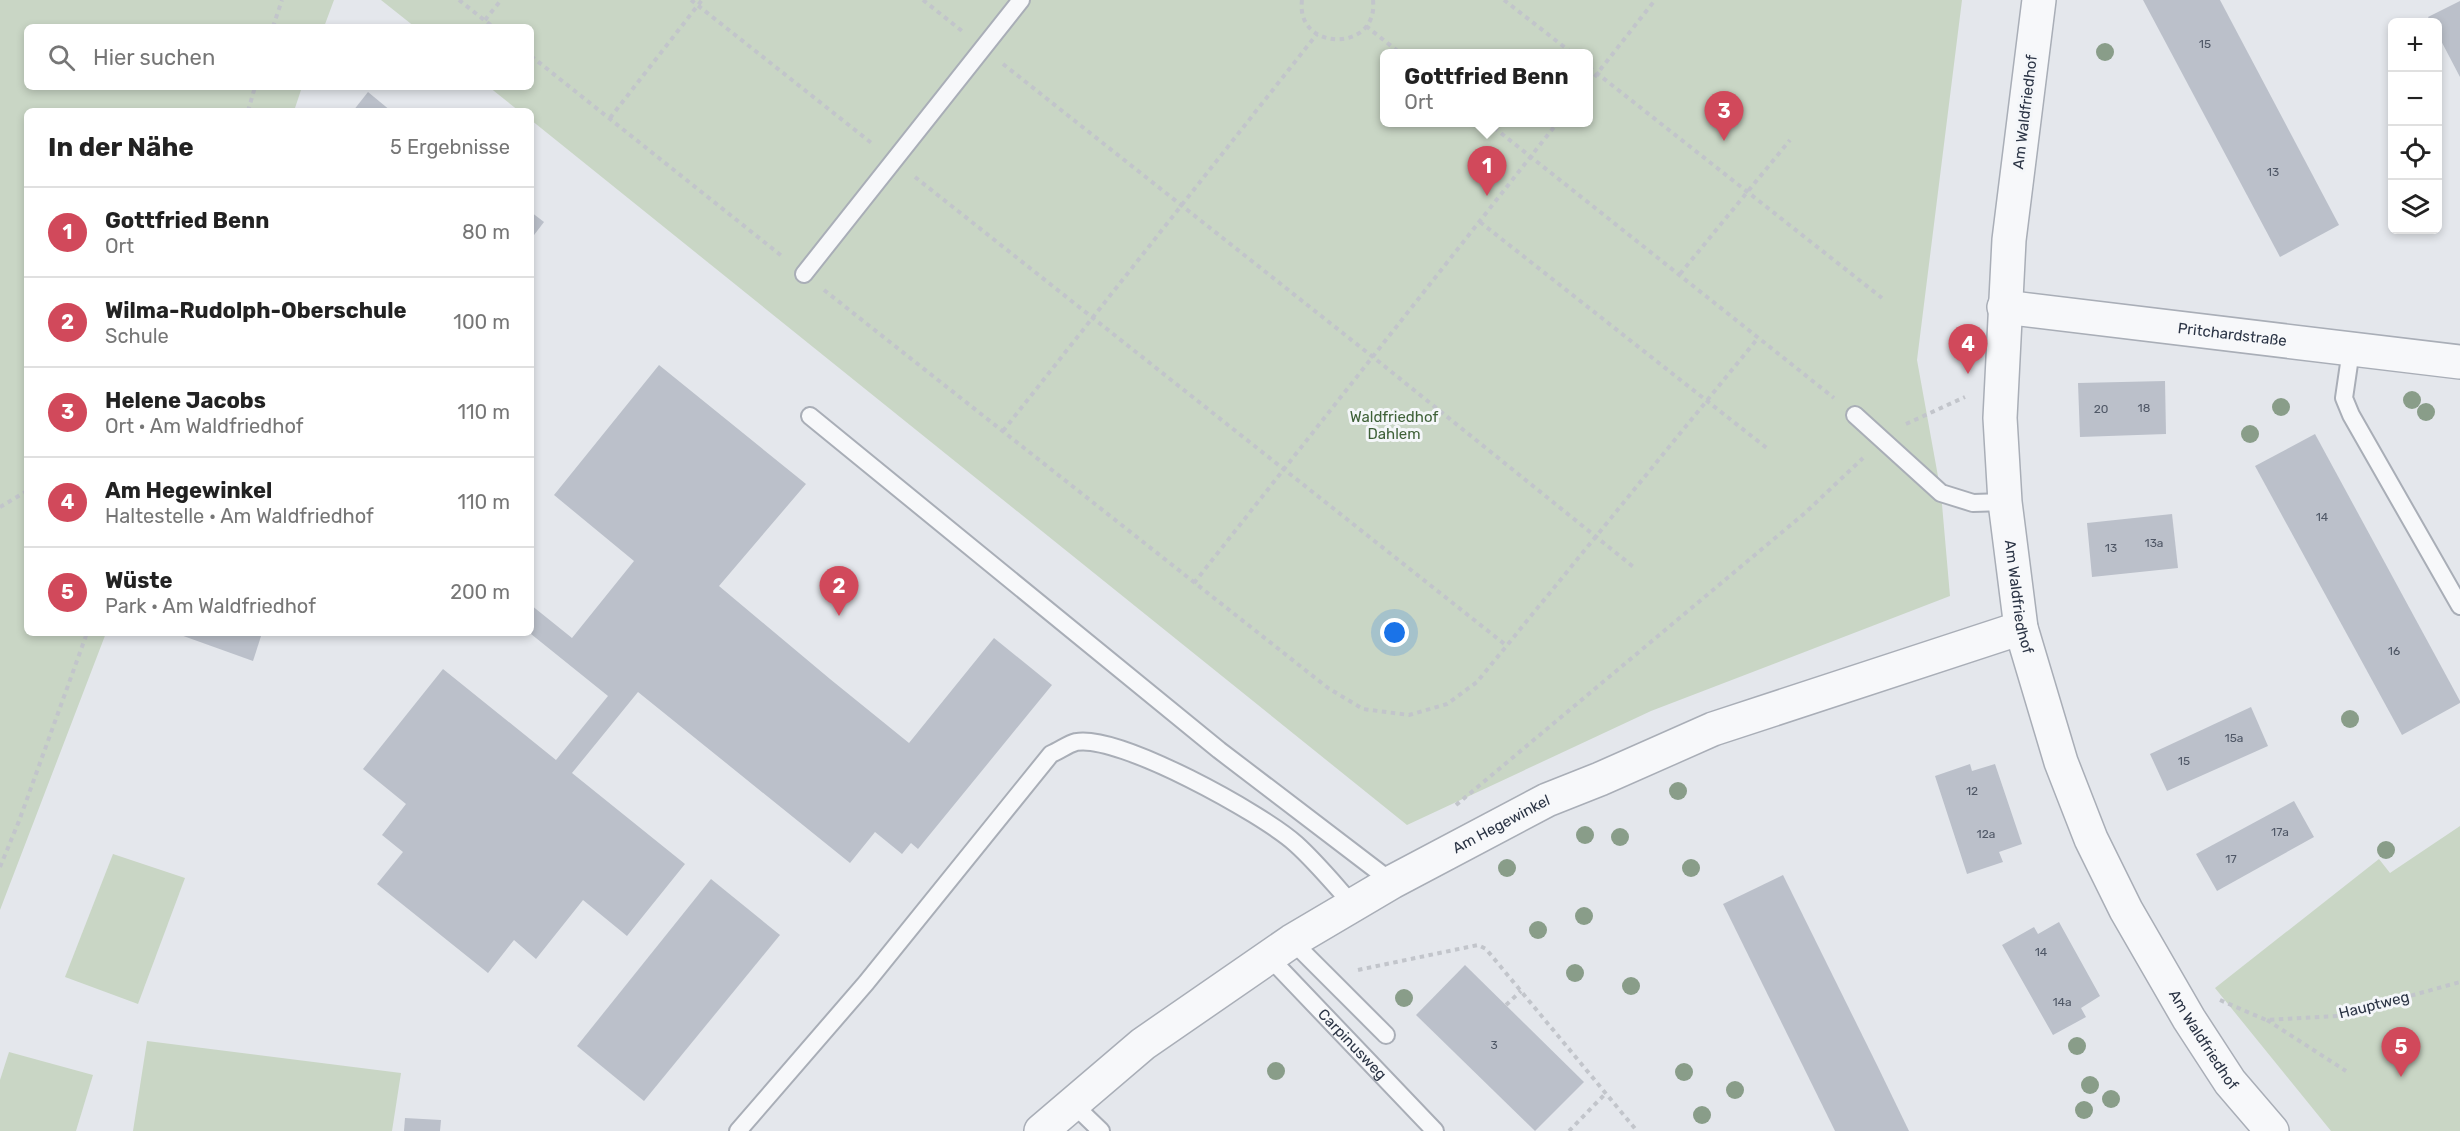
<!DOCTYPE html>
<html lang="de">
<meta charset="utf-8">
<style>
body{margin:0;font-family:Rubik,sans-serif;background:#f2f2f2;color:#222}
.controls{position:absolute;right:18px;top:18px;display:grid;overflow:hidden;border-radius:9px;box-shadow:0 3px 9px #0003}
.controls button{width:54px;height:54px;display:grid;place-items:center;padding:0;border:0;border-bottom:2px solid #e0e0e0;background:#fff;color:#222;font:30px sans-serif}
.you{position:absolute;left:1395px;top:633px;width:21px;height:21px;margin:-15px;border:4px solid #fff;border-radius:50%;background:#1a73e8;box-shadow:0 0 0 9px #1a73e833}
.badge{display:grid;place-items:center;width:39px;height:39px;border-radius:50%;background:#d1495b;color:#fff;font-size:20px;font-weight:700}
.pin{position:absolute;translate:-50% -50px;filter:drop-shadow(0 2px 3px #0008)}
.pin::after{content:'';position:absolute;top:32px;width:21px;height:18px;background:inherit;clip-path:polygon(0 0,100% 0,50% 100%)}
.popup{position:absolute;left:1380px;top:49px;width:213px;height:78px;box-sizing:border-box;display:grid;place-content:center;border-radius:9px;background:#fff;filter:drop-shadow(0 2px 4px #0005);font-size:20px;white-space:nowrap;color:#767676}
.popup b{font-size:22px;color:#222}
.popup::after{content:'';position:absolute;left:50%;top:100%;margin-left:-12px;border:12px solid transparent;border-top-color:#fff}
.list{margin:0;padding:0;list-style:none}
h2{display:flex;justify-content:space-between;align-items:center;height:78px;margin:0;padding:0 24px;font-size:26px}
h2 small{font-size:20px;font-weight:400;color:#767676}
.list li{display:grid;grid-template-columns:39px 1fr auto;gap:18px;align-items:center;box-sizing:border-box;height:90px;padding:0 24px;border-top:2px solid #e0e0e0}
.list b{display:block;font-size:22px;white-space:nowrap}
.list p{margin:0;font-size:20px;white-space:nowrap;color:#767676}
.list em{font-size:20px;font-style:normal;color:#767676}
.icon{flex:none;width:33px;height:33px;fill:none;stroke:currentColor;stroke-width:2;stroke-linecap:round;stroke-linejoin:round}
.map{position:relative;flex:none;width:2460px;height:1131px;overflow:hidden}
.search{position:absolute;background:#fff;box-shadow:0 3px 9px #0003;left:24px;top:24px;width:510px;height:66px;display:flex;align-items:center;gap:15px;box-sizing:border-box;padding:0 21px;border-radius:9px;color:#767676;font-size:22px}
.panel{position:absolute;background:#fff;box-shadow:0 3px 9px #0003;left:24px;top:108px;width:510px;height:528px;border-radius:9px}
.map>svg:first-child{display:block}
</style>
<div class="map">
<svg width="2460" height="1131" viewBox="0 0 2460 1131">
<rect width="100%" height="100%" fill="#e4e7ec"/>
<g fill="#c9d6c5" fill-rule="evenodd">
<polygon points="0,0 334,0 324,27 27,27 27,87 302,87 294,111 27,111 27,633 106,633 0,910"/>
<path d="M381 0H1962L1917 360 1941 493 1950 596 1651 711 1407 825 531 120V111H519L489 87H531V27H415ZM1385 53H1589V122H1385Z"/>
<polygon points="2460,826 2460,1131 2331,1131 2215,988 2379,859 2390,873"/>
<polygon points="113,854 185,878 138,1004 65,977"/>
<polygon points="147,1041 401,1073 392,1131 133,1131"/>
<polygon points="9,1052 93,1075 76,1131 0,1131 0,1080"/>
</g>
<g fill="#bbc0ca">
<polygon points="2143,0 2220,0 2339,225 2280,257"/>
<polygon points="2460,1 2460,77 2438,35 2438,22 2431,22 2428,17"/>
<polygon points="368,92 391,111 353,111"/>
<polygon points="531,212 544,222 531,239"/>
<polygon points="659,365 806,484 719,586 830,679 909,743 994,638 1052,685 918,849 911,843 902,854 875,832 850,863 638,692 572,773 685,864 627,936 583,900 536,959 514,940 488,973 377,884 403,852 382,835 406,804 363,769 443,669 556,760 608,696 531,634 531,605 572,638 634,561 554,495"/>
<polygon points="2165,381 2166,434 2080,437 2078,383"/>
<polygon points="2315,434 2460,701 2460,703 2402,735 2255,466"/>
<polygon points="2172,514 2178,568 2092,577 2087,523"/>
<polygon points="175,633 262,633 253,661"/>
<polygon points="2251,707 2268,746 2167,791 2150,754"/>
<polygon points="1970,764 1972,771 1995,764 2022,844 1999,852 2003,862 1967,874 1935,776"/>
<polygon points="2294,801 2314,837 2217,891 2196,854"/>
<polygon points="1783,875 1877,1065 1909,1131 1835,1131 1723,904"/>
<polygon points="711,879 780,935 644,1101 577,1046"/>
<polygon points="2059,922 2100,996 2081,1008 2086,1017 2053,1035 2002,945 2034,927 2038,934"/>
<polygon points="1465,965 1584,1082 1535,1131 1416,1015"/>
<polygon points="405,1118 441,1120 440,1131 404,1131"/>
</g>
<g fill="none" stroke-linecap="round" stroke-linejoin="round">
<g stroke="#a9aeb7" stroke-width="20">
<g id="service">
<polyline points="804,274 1021,0"/>
<polyline points="2351,350 2344,398 2351,415 2460,606"/>
<polyline points="1855,415 1941,493 1973,503 2005,502"/>
<polyline points="810,416 1219,750 1392,882"/>
<polyline points="1292,941 1386,1035"/>
<path id="s1" d="M1268 956 1435 1131"/>
<polyline points="1072,1103 1101,1131"/>
<path d="M738 1131 866 983 1051 754C1059 751 1068 744 1076 742 1119 734 1263 814 1296 844 1316 862 1334 884 1352 904"/>
</g>
</g>
<g stroke="#a9aeb7" stroke-width="36">
<g id="minor">
<path id="s2" d="M2039 0 2009 240 2000 418 2005 502 2021 628 2061 762 2091 839 2126 910 2189 1019 2230 1082 2272 1131"/>
<path id="s3" d="M2004 307 2460 362"/>
<path id="s4" d="M1041 1131 1143 1044 1292 941 1392 882 1547 800 1600 779 1713 729 2021 628"/>
</g>
</g>
<g stroke="#c2c5cb" stroke-width="4" stroke-dasharray="4.5 4.5" stroke-linecap="butt">
<polyline points="459,0 493,27"/>
<polyline points="691,0 874,145"/>
<polyline points="923,0 962,31"/>
<path d="M1302 0C1295 52 1379 53 1373 0"/>
<polyline points="1504,0 1572,53"/>
<polyline points="485,20 501,0"/>
<polyline points="1366,26 1400,53"/>
<polyline points="273,27 282,0"/>
<polyline points="531,56 783,257"/>
<polyline points="1003,64 1373,357 1636,569"/>
<polyline points="1589,67 1882,298"/>
<polyline points="1589,84 1655,0"/>
<polyline points="248,111 255,87"/>
<polyline points="610,118 702,0"/>
<polyline points="1487,122 1834,398"/>
<polyline points="915,177 1507,646"/>
<polyline points="1480,222 1768,449"/>
<polyline points="1680,274 1790,140"/>
<polyline points="824,290 1328,688 1363,709 1409,715 1447,704 1477,682 1758,338"/>
<polyline points="1906,424 1965,397"/>
<polyline points="1003,431 1317,34"/>
<polyline points="0,507 27,491"/>
<polyline points="1194,583 1558,122"/>
<polyline points="1456,805 1805,513 1863,458"/>
<polyline points="0,867 19,821 87,633"/>
<polyline points="1358,970 1478,945 1486,949 1637,1131"/>
<polyline points="2220,1000 2266,1020 2338,1016 2460,982"/>
<polyline points="1506,1005 1521,991"/>
<polyline points="2267,1020 2346,1071"/>
<polyline points="1569,1131 1606,1093"/>
</g>
<use href="#service" stroke="#f7f8fa" stroke-width="16"/>
<use href="#minor" stroke="#f7f8fa" stroke-width="33"/>
</g>
<g fill="#899d89">
<circle cx="2105" cy="52" r="9"/>
<circle cx="2412" cy="400" r="9"/>
<circle cx="2281" cy="407" r="9"/>
<circle cx="2426" cy="412" r="9"/>
<circle cx="2250" cy="434" r="9"/>
<circle cx="2350" cy="719" r="9"/>
<circle cx="1678" cy="791" r="9"/>
<circle cx="1585" cy="835" r="9"/>
<circle cx="1620" cy="837" r="9"/>
<circle cx="2386" cy="850" r="9"/>
<circle cx="1507" cy="868" r="9"/>
<circle cx="1691" cy="868" r="9"/>
<circle cx="1584" cy="916" r="9"/>
<circle cx="1538" cy="930" r="9"/>
<circle cx="1575" cy="973" r="9"/>
<circle cx="1631" cy="986" r="9"/>
<circle cx="1404" cy="998" r="9"/>
<circle cx="2077" cy="1046" r="9"/>
<circle cx="1276" cy="1071" r="9"/>
<circle cx="1684" cy="1072" r="9"/>
<circle cx="2090" cy="1085" r="9"/>
<circle cx="1735" cy="1090" r="9"/>
<circle cx="2111" cy="1099" r="9"/>
<circle cx="2084" cy="1110" r="9"/>
<circle cx="1702" cy="1115" r="9"/>
</g>
<g text-anchor="middle" dominant-baseline="central" stroke-width="6" stroke-linejoin="round" paint-order="stroke">
<g font-size="12" fill="#4f5766">
<text x="2205" y="44">15</text>
<text x="2273" y="172">13</text>
<text x="2144" y="408">18</text>
<text x="2101" y="409">20</text>
<text x="2322" y="517">14</text>
<text x="2154" y="543">13a</text>
<text x="2111" y="548">13</text>
<text x="2394" y="651">16</text>
<text x="2234" y="738">15a</text>
<text x="2184" y="761">15</text>
<text x="1972" y="791">12</text>
<text x="2280" y="832">17a</text>
<text x="1986" y="834">12a</text>
<text x="2231" y="859">17</text>
<text x="2041" y="952">14</text>
<text x="2062" y="1002">14a</text>
<text x="1494" y="1045">3</text>
</g>
<g font-size="15" fill="#2b3445" stroke="#f4f6f9">
<text transform="translate(2025 112) rotate(-83)">Am Waldfriedhof</text>
<text stroke="none"><textPath href="#s3" startOffset="230">Pritchardstraße</textPath></text>
<text stroke="none"><textPath href="#s2" startOffset="600">Am Waldfriedhof</textPath></text>
<text stroke="none"><textPath href="#s4" startOffset="555">Am Hegewinkel</textPath></text>
<text transform="translate(2374 1005) rotate(-14)">Hauptweg</text>
<text stroke="none"><textPath href="#s2" startOffset="1084">Am Waldfriedhof</textPath></text>
<text stroke="none"><textPath href="#s1" startOffset="122">Carpinusweg</textPath></text>
</g>
<g font-size="15" fill="#3f6138" stroke="#f4f6f9">
<text x="1394" y="417">Waldfriedhof<tspan x="1394" dy="17">Dahlem</tspan></text>
</g>
</g>
</svg>
<div class="controls">
<button>+</button>
<button>−</button>
<button><svg class="icon" aria-label="locate" viewBox="0 0 24 24"><circle cx="12" cy="12" r="6"/><path d="M12 2v4M12 18v4M2 12h4M18 12h4"/></svg></button>
<button><svg class="icon" aria-label="layers" viewBox="0 0 24 24"><path d="M12 4l9 5-9 5-9-5zM3 14l9 5 9-5"/></svg></button>
</div>
<div class="you"></div>
<div class="pin badge" style="left:1487px;top:196px">1</div>
<div class="popup"><b>Gottfried Benn</b>Ort</div>
<div class="pin badge" style="left:839px;top:616px">2</div>
<div class="pin badge" style="left:1724px;top:141px">3</div>
<div class="pin badge" style="left:1968px;top:374px">4</div>
<div class="pin badge" style="left:2401px;top:1077px">5</div>
<div class="search"><svg class="icon" aria-label="search" viewBox="0 0 24 24"><circle cx="10" cy="10" r="6"/><path d="M15 15l6 6"/></svg>Hier suchen</div>
<section class="panel">
<h2>In der Nähe<small>5 Ergebnisse</small></h2>
<ul class="list">
<li><span class="badge">1</span><div><b>Gottfried Benn</b><p>Ort</p></div><em>80 m</em></li>
<li><span class="badge">2</span><div><b>Wilma-Rudolph-Oberschule</b><p>Schule</p></div><em>100 m</em></li>
<li><span class="badge">3</span><div><b>Helene Jacobs</b><p>Ort · Am Waldfriedhof</p></div><em>110 m</em></li>
<li><span class="badge">4</span><div><b>Am Hegewinkel</b><p>Haltestelle · Am Waldfriedhof</p></div><em>110 m</em></li>
<li><span class="badge">5</span><div><b>Wüste</b><p>Park · Am Waldfriedhof</p></div><em>200 m</em></li>
</ul>
</section>
</div>
